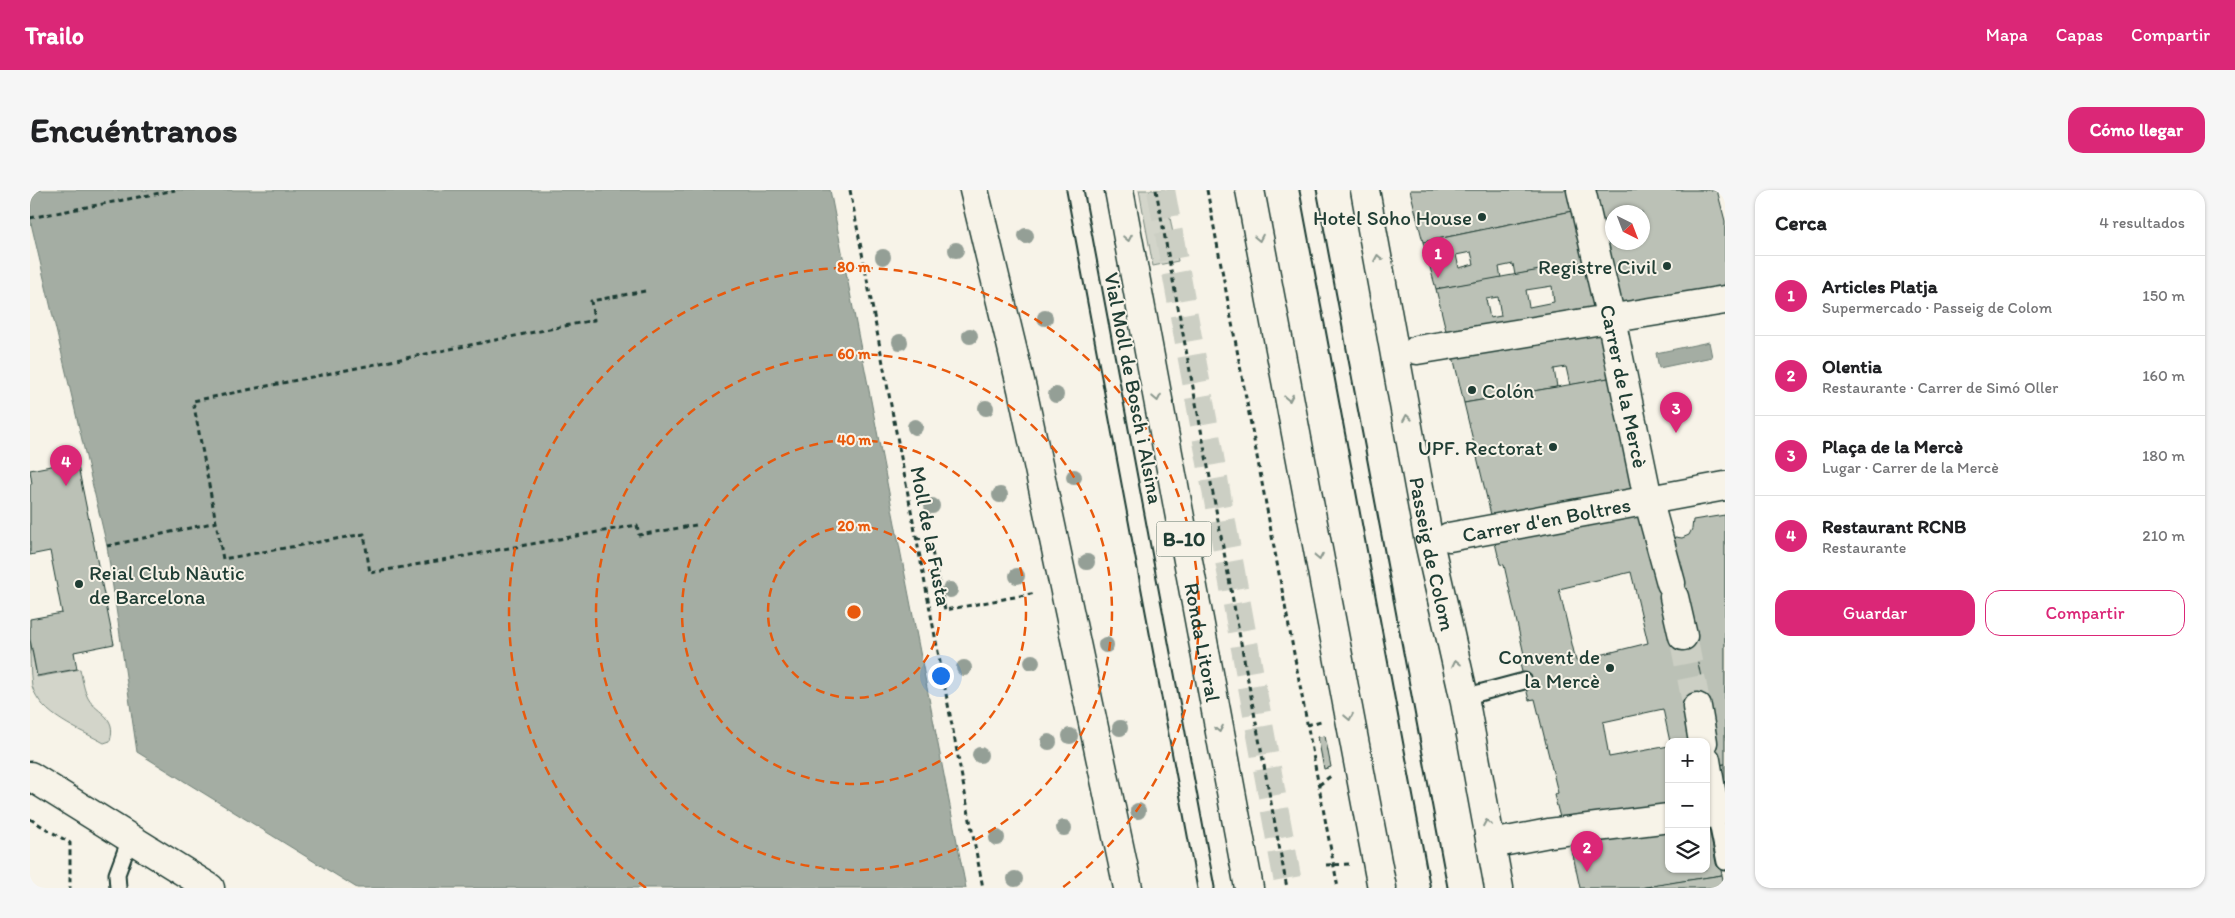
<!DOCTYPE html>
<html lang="es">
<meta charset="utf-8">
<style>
body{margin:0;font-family:Itim,sans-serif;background:#f6f6f6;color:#202124}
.controls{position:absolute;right:15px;bottom:15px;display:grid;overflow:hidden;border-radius:10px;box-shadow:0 1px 4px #0004}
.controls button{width:45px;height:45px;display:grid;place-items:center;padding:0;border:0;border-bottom:1px solid #e0e0e0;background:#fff;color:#202124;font:25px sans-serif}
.compass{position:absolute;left:1575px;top:15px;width:45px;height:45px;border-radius:50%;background:#fff;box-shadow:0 1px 4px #0004;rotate:138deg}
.you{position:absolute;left:910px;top:485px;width:18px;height:18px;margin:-12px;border:4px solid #fff;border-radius:50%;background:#1a73e8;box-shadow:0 0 0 8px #1a73e833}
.badge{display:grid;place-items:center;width:32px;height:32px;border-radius:50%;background:#db2777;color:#fff;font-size:16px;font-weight:700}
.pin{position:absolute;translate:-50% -41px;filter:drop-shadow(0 1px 2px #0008)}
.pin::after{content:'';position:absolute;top:26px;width:18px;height:15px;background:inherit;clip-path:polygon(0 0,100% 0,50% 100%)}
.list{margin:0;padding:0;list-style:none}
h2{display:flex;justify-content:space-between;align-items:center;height:65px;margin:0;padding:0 20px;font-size:21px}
h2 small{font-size:16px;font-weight:400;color:#757577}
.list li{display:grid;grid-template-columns:32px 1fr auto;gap:15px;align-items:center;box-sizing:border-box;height:80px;padding:0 20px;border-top:1px solid #e0e0e0}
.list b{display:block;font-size:19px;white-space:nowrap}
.list p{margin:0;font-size:16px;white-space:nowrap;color:#757577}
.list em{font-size:16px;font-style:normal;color:#757577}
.actions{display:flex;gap:10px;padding:15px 20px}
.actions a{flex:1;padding:11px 0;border:1px solid #db2777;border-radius:15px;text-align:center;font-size:18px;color:#db2777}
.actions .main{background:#db2777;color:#fff}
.icon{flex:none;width:28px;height:28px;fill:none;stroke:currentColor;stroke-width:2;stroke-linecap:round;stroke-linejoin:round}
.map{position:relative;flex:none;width:1695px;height:698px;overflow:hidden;border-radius:15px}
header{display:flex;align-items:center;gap:30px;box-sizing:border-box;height:70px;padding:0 25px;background:#db2777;color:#fff}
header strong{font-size:24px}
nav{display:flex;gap:28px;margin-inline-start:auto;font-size:18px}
.intro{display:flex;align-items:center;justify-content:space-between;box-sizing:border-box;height:120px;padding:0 30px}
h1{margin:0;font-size:35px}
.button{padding:12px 22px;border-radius:15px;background:#db2777;color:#fff;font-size:18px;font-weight:700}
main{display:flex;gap:30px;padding:0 30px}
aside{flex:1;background:#fff;border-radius:15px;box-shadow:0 1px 4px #0004}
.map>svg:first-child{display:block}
</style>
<header>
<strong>Trailo</strong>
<nav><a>Mapa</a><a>Capas</a><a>Compartir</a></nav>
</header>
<div class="intro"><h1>Encuéntranos</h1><a class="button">Cómo llegar</a></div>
<main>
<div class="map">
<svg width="1695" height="698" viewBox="0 0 1695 698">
<rect width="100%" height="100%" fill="#f7f3e8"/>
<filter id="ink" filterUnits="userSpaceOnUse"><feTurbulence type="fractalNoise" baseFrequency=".02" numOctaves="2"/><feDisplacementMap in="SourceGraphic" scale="10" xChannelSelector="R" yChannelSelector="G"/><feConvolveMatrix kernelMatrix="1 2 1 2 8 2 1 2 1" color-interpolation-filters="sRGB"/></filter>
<g filter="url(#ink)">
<g fill="#d3d5ca" stroke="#79897f">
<polygon points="1109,0 1135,0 1148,71 1123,76"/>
<path d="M0 452 7 487 50 479C52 487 53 497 57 506 64 523 88 524 80 551L74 553C49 539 11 526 2 496 0 482 0 467 0 452Z"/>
</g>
<g fill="#a4ada3" stroke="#6f8077">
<polygon points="0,0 800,0 936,698 327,698 107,562 77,356 0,29"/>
<polygon points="1679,152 1682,167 1629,178 1626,163"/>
</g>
<g fill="#bbc1b6" stroke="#1f3d34" fill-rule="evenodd">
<polygon points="1380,0 1543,0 1547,20 1393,52"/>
<path d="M1562 0H1687L1695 31V99L1589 119ZM1582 22H1612V52H1582Z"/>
<path d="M1547 20 1559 71 1485 85 1483 74 1469 77 1471 88 1406 99 1393 52ZM1441 62 1444 74 1429 78 1426 65Z"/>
<path d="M1559 71 1570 122 1418 149 1406 99ZM1522 96 1524 112 1499 117 1496 100ZM1468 107 1471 126 1460 128 1456 109Z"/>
<polygon points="1573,135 1584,187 1540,195 1536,177 1524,179 1527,197 1434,213 1422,162"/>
<polygon points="1584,187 1611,304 1462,329 1434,213"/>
<polygon points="47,271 84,454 44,462 47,479 7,486 0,449 0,429 32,423 20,361 0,365 0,294 2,294 0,280"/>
<path d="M1614 316 1663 444 1677 514 1665 552H1640L1633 519 1573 532 1579 567 1639 556V620L1532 635 1524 605 1528 603 1505 509 1499 510 1489 470 1495 469 1474 375 1470 374 1463 344ZM1601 382 1618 453 1546 471 1529 399Z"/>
<polygon points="1695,325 1695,574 1689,575 1643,351 1645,347 1652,348 1659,345 1662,339 1663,330"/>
<polygon points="1295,546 1301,577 1294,579 1288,547"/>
<polygon points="1695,574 1695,605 1689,575"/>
<polygon points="1681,630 1692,685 1610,698 1550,698 1540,651 1639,637 1639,679 1676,679 1676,631"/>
<polygon points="1692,685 1695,698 1610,698 1646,692"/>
</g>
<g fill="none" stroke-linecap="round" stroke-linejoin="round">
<polyline stroke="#cccfc4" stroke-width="28" stroke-dasharray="28 14" stroke-linecap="butt" points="1653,446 1667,517"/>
<polyline stroke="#cccfc4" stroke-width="28" stroke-dasharray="28 14" stroke-linecap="butt" points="1131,0 1259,698"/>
<g stroke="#1f3d34" stroke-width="19">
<g id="lane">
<polyline points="1045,0 1176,698"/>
<polyline points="1278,0 1409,698"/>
<polyline points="1434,507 1494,491"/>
<polyline points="1691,622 1685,623 1695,672"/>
<polyline points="88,698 87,684 100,649"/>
</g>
</g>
<g stroke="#1f3d34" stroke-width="31">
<g id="street">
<polyline points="944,0 992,199 1098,698"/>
<path id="s1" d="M1551 0 1581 129 1618 309 1641 393"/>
<polyline points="1387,160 1695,110"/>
<path id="s2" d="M1419 347 1695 296"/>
<polyline points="1644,407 1653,446"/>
<polyline points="1667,517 1673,552"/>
<polyline points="1676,570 1685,623 1676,624"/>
<polyline points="1477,651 1519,643 1639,628"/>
</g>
</g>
<g stroke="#1f3d34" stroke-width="31">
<g id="secondary">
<polyline points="1220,0 1352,698"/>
<path id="s3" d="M1335 0 1399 352 1434 507 1469 698"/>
<polyline points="0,586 180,698"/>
</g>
</g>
<g stroke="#1f3d34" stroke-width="31">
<g id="highway">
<path id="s4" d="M1089 0 1219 698"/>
</g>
</g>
<g stroke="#1f3d34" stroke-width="3" stroke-dasharray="5 4" stroke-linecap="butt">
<polyline points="820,0 953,698"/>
<polyline points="1126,0 1257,698"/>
<polyline points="1177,0 1308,698"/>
<polyline points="0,28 145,0"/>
<polyline points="615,101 561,111 564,130 163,211 193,369 334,344 340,383 607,335 609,345 666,335"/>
<polyline points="886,349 899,348 915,420 1006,403"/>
<polyline points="77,356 187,332"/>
<polyline points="1277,535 1291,531"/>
<polyline points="1289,595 1302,585"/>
<polyline points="0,629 40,653 40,698"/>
<polyline points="1296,675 1320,674"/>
</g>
<use href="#lane" stroke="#f7f3e8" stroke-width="15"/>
<use href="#street" stroke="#f7f3e8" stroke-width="28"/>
<use href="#secondary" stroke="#f7f3e8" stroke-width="28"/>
<use href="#highway" stroke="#f7f3e8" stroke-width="28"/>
</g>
<g fill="#949f96">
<circle cx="996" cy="46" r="8"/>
<circle cx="926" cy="60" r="8"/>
<circle cx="853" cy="67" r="8"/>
<circle cx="1015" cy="128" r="8"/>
<circle cx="940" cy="146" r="8"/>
<circle cx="870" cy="152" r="8"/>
<circle cx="1026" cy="205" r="8"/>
<circle cx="956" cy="218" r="8"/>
<circle cx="885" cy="237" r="8"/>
<circle cx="1044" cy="287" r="8"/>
<circle cx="970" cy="305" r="8"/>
<circle cx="902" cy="316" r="8"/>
<circle cx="1057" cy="372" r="8"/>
<circle cx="987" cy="386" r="8"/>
<circle cx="920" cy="400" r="8"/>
<circle cx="1076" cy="455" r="8"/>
<circle cx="1002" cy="472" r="8"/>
<circle cx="934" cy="478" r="8"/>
<circle cx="1090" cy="538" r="8"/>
<circle cx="1040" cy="546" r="8"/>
<circle cx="1019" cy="552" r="8"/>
<circle cx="950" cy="565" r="8"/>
<circle cx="1108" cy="621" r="8"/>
<circle cx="1034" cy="638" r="8"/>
<circle cx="967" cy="648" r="8"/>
<circle cx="985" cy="689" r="8"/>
</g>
<defs><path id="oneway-chevron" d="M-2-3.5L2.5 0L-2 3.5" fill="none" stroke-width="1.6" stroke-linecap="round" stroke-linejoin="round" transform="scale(1.25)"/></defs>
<g stroke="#8b988e">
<use href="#oneway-chevron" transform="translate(1098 48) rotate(79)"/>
<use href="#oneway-chevron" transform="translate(1229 48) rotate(79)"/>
<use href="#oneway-chevron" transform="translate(1348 68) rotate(-100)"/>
<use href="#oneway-chevron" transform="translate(1127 208) rotate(79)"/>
<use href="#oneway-chevron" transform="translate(1259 208) rotate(79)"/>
<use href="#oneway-chevron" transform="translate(1377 228) rotate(-100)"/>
<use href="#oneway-chevron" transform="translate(1289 367) rotate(79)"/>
<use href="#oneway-chevron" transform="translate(1426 473) rotate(-102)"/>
<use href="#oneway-chevron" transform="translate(1319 527) rotate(79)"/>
<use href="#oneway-chevron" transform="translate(1189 539) rotate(79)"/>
<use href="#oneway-chevron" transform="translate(1457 633) rotate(-100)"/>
</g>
</g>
<g fill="none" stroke="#e8590c" stroke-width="2.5" stroke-dasharray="9 6">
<circle cx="824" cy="422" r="86"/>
<circle cx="824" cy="422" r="172"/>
<circle cx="824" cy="422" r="258"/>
<path d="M616 698A345 345 0 1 1 1032 698"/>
</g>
<g fill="#1f3d34" stroke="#f7f3e8" stroke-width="2">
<circle cx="1452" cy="27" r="5"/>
<circle cx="1637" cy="76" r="5"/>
<circle cx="1442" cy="200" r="5"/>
<circle cx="1523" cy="257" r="5"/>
<circle cx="49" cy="394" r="5"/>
<circle cx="1580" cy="478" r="5"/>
</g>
<g text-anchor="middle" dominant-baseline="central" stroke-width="4" stroke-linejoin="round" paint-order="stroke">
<rect fill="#f7f3e8" stroke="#60746a" stroke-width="1" x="1126.5" y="331.5" width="55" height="35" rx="4"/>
<g font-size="20" font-weight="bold" fill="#1f3d34">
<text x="1154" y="349">B-10</text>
</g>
<g font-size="21" fill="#1f3d34" stroke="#f7f3e8" text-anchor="end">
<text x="1442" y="27">Hotel Soho House</text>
<text x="1627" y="76">Registre Civil</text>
<text x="1452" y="200" text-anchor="start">Colón</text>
<text x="1513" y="257">UPF. Rectorat</text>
<text x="59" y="382" text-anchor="start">Reial Club Nàutic<tspan x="59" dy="24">de Barcelona</tspan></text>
<text x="1570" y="466">Convent de<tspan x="1570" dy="24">la Mercè</tspan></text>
</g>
<g font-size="21" fill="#1f3d34" stroke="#f7f3e8">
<text stroke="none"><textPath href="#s1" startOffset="201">Carrer de la Mercè</textPath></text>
<text transform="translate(1104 198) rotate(79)">Vial Moll de Bosch i Alsina</text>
<text stroke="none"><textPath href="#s2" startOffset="99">Carrer d'en Boltres</textPath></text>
<text transform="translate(901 346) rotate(79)">Moll de la Fusta</text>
<text stroke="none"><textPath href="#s3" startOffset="370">Passeig de Colom</textPath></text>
<text stroke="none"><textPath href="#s4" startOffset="460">Ronda Litoral</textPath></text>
</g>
</g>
<circle cx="824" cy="422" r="8" fill="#e8590c" stroke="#f7f3e8" stroke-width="2.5"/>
<g font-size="15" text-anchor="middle" font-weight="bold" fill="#e8590c" stroke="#f7f3e8" stroke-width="4" stroke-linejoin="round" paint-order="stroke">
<text x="824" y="82">80 m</text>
<text x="824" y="169">60 m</text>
<text x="824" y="255">40 m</text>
<text x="824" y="341">20 m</text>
</g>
</svg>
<div class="controls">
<button>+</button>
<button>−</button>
<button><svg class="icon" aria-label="layers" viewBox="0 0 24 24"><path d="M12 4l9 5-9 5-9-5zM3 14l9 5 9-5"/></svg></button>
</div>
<svg class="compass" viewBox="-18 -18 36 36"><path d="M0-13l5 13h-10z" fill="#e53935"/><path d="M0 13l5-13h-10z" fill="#757577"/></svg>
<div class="you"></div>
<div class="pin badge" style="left:1408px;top:88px">1</div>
<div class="pin badge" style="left:1557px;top:682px">2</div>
<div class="pin badge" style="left:1646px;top:243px">3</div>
<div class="pin badge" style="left:36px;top:296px">4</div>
</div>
<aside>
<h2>Cerca<small>4 resultados</small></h2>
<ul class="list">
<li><span class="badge">1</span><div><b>Articles Platja</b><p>Supermercado · Passeig de Colom</p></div><em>150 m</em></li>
<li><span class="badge">2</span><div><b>Olentia</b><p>Restaurante · Carrer de Simó Oller</p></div><em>160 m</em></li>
<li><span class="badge">3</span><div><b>Plaça de la Mercè</b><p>Lugar · Carrer de la Mercè</p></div><em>180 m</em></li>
<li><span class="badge">4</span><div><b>Restaurant RCNB</b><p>Restaurante</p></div><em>210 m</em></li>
</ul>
<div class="actions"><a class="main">Guardar</a><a>Compartir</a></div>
</aside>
</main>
